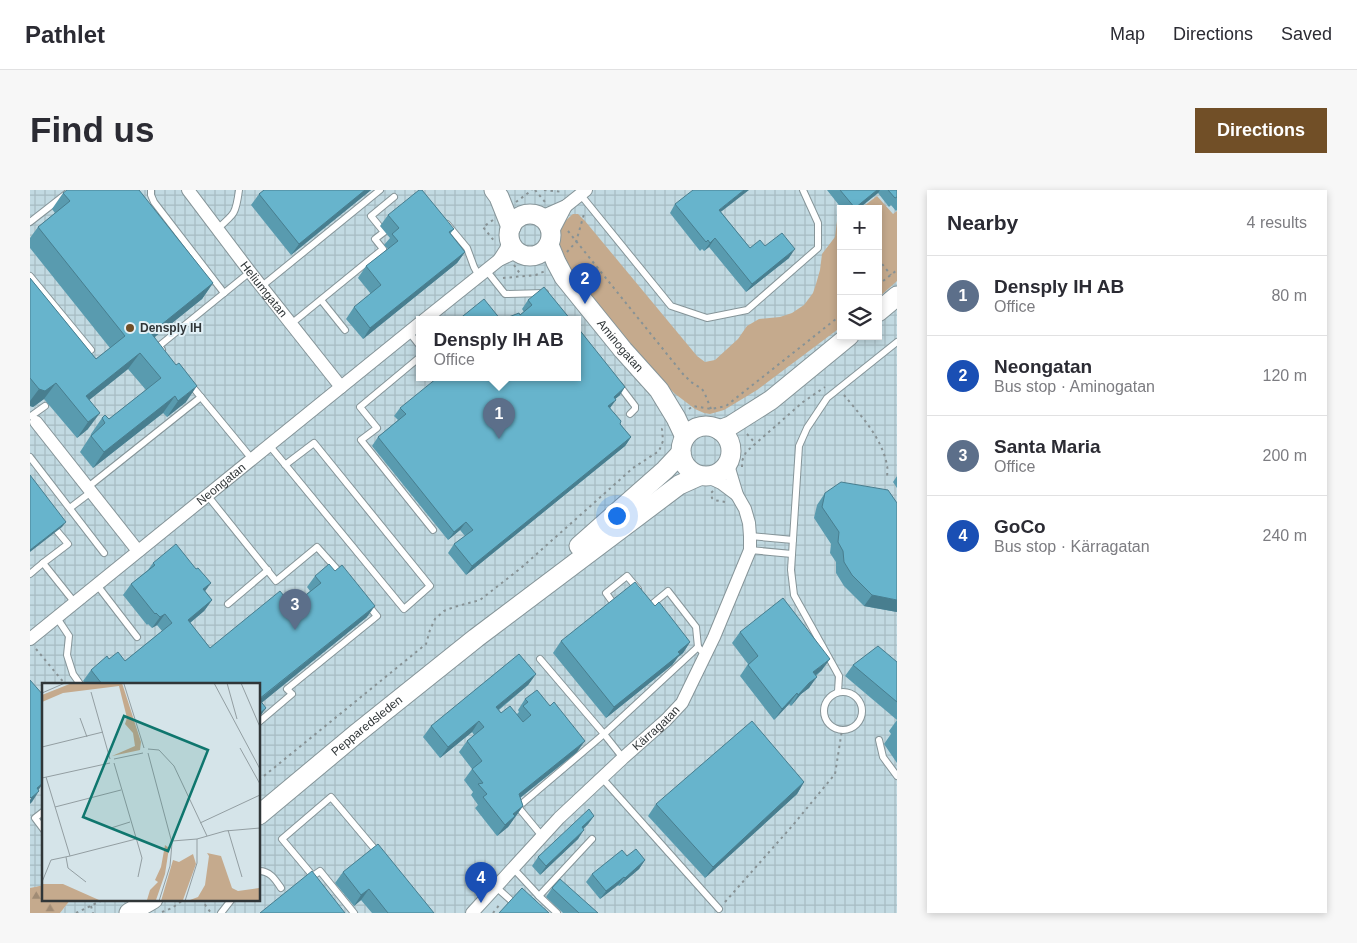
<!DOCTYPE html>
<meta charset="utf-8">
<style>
body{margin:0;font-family:Helvetica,sans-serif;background:#f7f7f7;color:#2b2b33}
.controls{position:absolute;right:15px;top:15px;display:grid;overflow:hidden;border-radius:0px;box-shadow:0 2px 8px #0003}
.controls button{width:45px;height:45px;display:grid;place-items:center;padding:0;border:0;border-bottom:1px solid #e1e1e2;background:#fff;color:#2b2b33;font:25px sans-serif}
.you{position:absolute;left:586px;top:325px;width:18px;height:18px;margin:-12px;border:4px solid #fff;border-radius:50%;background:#1a73e8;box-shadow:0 0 0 8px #1a73e833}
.badge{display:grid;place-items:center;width:32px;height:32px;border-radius:50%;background:#714f27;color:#fff;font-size:16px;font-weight:700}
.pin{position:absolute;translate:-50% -41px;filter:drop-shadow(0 1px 2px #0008)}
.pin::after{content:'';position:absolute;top:26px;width:18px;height:15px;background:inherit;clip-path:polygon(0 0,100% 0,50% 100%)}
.popup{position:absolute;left:386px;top:126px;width:165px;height:65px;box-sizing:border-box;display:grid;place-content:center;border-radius:0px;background:#fff;filter:drop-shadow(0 1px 4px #0005);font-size:16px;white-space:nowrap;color:#7c7c81}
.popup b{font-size:19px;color:#2b2b33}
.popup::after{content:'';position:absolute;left:50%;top:100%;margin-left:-10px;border:10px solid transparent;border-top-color:#fff}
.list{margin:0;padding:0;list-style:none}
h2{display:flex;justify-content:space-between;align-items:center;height:65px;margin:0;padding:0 20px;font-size:21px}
h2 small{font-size:16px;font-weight:400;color:#7c7c81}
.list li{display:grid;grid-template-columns:32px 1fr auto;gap:15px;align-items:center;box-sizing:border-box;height:80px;padding:0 20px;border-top:1px solid #e1e1e2}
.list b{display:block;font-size:19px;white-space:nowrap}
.list p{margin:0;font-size:16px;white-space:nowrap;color:#7c7c81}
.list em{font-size:16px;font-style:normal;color:#7c7c81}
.icon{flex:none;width:28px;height:28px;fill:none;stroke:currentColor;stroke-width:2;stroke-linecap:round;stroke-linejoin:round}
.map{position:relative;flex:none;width:867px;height:723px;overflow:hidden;border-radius:0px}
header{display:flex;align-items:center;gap:30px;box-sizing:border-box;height:70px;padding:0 25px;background:#fff;border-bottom:1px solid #e1e1e2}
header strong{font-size:24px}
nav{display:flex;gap:28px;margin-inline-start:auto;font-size:18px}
.intro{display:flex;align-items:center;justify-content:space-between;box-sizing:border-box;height:120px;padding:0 30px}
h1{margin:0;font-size:35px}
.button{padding:12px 22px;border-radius:0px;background:#714f27;color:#fff;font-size:18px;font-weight:700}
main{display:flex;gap:30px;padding:0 30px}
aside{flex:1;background:#fff;border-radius:0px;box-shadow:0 2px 8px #0003}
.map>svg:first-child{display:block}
</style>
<header>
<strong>Pathlet</strong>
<nav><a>Map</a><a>Directions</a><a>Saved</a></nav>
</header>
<div class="intro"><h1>Find us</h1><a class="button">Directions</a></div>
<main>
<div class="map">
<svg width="867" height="723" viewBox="0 0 867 723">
<defs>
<pattern id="industrial-grid" width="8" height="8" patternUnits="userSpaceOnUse" patternTransform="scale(1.25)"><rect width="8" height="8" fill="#c2dae2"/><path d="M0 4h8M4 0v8" fill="none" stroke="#a7bcc3"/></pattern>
<pattern id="forest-firs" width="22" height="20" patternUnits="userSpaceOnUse" patternTransform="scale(1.25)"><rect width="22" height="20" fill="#c5aa8d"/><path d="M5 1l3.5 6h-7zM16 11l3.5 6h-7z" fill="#a08b74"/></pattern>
</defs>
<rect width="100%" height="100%" fill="#d5e4e9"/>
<polygon fill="#c2dae2" points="466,701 490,723 448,723"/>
<path fill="url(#industrial-grid)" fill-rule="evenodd" d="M0 0H867V723H490L467 701 448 723H30L41 709H229V494H14V695L0 698ZM811 19H848V146H811ZM390 130H548V188H390Z"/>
<g fill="#c5aa8d">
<polygon points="847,6 863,24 867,21 867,91 848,108 848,19 830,19"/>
<path d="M543 24H548L555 31 667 166 675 172 685 170 708 149 717 136 729 129 750 127 762 123 774 115 783 103 786 94 790 80 792 64 805 47 807 31 811 28V137L727 200 694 220 680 224 674 223 665 219 644 203 621 179 534 74C532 68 527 61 526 55 525 42 534 31 543 24Z"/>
</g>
<polygon fill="url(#forest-firs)" points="14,695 14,709 41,709 30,723 0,723 0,698"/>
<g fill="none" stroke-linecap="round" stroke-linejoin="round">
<g stroke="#869599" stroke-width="8">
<g id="lane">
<polyline points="121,0 121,5 124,12 194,103"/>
<polyline points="550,4 641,116 677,128 717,120 788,58 788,33 773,0"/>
<polyline points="0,32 41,0"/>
<polyline points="417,34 437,58 444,77 449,86"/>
<path d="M187 39C205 24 206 23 209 0"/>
<polyline points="456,80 475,104 515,103"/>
<polyline points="0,86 61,160"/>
<polyline points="232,96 350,0"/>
<polyline points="291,110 315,140"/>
<polyline points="261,134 353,59 345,49 354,42 341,26 364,7"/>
<polyline points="379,142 390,156"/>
<polyline points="132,160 129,156 220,82"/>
<polyline points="390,167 330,217 347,238 331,250 403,340"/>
<polyline points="161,195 222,269"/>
<polyline points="589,195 605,216 605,219 600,224"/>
<polyline points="1,226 15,216"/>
<polyline points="239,255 374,419 400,396 284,253 255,275"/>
<polyline points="0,267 74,363"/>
<polyline points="58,297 171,207"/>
<polyline points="177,305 246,391 287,357 312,385"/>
<polyline points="40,318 61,302"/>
<polyline points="22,335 38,354 13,373 45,413"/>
<polyline points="720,346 763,350"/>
<polyline points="720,360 762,364"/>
<polyline points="0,384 13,373"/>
<polyline points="67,395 107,447"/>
<polyline points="581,410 576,403 597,386 608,399"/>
<polyline points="198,414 238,380"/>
<polyline points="621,415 638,401 666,437 668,457"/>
<polyline points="27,428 39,446 37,465 43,484 50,494"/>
<polyline points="510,469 574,544 488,617 512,646"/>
<circle cx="813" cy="521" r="19"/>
<polyline points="808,502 809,486 764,405 761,380 769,256 777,238 797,208 867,152"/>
<polyline points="229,532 262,504 257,499 347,426 337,414"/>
<polyline points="849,550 853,567 867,586"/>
<polyline points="593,568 574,544 668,457 675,465"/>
<polyline points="572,588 689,719"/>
<polyline points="14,621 5,628 14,640"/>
<polyline points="483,678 509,706 562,649"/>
<path d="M229 681C240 681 245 689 251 698"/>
<polyline points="466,697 495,723"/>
<polyline points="509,706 527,723"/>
<polyline points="191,723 202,709"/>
<polyline points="324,723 290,681 283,686 252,649 301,607 348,663"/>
</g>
</g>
<g stroke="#869599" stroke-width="14">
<g id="street">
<path id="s1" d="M158 0 220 82 311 197"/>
<polyline points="511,27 536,16 556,0"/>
<polyline points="522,43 536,16"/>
<polyline points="469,70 476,59 479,50"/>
<polyline points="394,130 469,70 482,64 489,63"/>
<polyline points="6,232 108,361"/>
<polyline points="678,287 691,293 707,305"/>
<path id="s2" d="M0 449 390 133"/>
<path id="s3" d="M442 723 529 628 593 568 636 530 652 513 684 447 720 360V346L719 333 715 319 707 305 698 275"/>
</g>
</g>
<g stroke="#869599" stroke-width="21">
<g id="secondary">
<polyline points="464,0 469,7 481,37"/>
<circle cx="500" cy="45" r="21"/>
<path id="s4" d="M519 55 526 72 534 87 593 160 629 200 646 228 655 247"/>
<polyline points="848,122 867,106"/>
<circle cx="676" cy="261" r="25"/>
<polyline points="689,240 700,236 741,210 819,146"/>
<polyline points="549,356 635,280 651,263"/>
<path id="s5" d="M229 625 326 544 446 448 649 295 669 286"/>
<polyline points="99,723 123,709"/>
</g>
</g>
<g stroke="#879295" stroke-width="2" stroke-dasharray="2.5 4" stroke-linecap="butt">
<polyline points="505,0 515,12"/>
<polyline points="514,0 533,2"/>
<polyline points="486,12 502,0"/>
<polyline points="463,30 453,37 465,52"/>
<polyline points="538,41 653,184 661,192 672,199 675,204 681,219"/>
<polyline points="537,62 546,52 554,24"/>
<polyline points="848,69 861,85"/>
<polyline points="484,75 491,85"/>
<polyline points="473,88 506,85 515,81"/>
<polyline points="848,95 867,80"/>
<path d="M814 205C831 226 853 249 857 276 858 279 857 284 857 288"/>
<polyline points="659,219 663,216 681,219 696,216 811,125"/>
<polyline points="717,244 725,253"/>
<polyline points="712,277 712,271 716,262 773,212 795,197"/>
<polyline points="683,301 681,303 682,308 684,310 695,312"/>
<polyline points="6,459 35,494"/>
<polyline points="229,590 396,454 400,440 405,429 414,421 424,417 450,410 491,378 603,278 629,261 633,251 632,239 633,238"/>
<polyline points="171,709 181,723"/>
<polyline points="695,712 763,635 805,584 812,540"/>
<polyline points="61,716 63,723"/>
<polyline points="132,722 142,718 153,710"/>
<polyline points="46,723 75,709"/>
<polyline points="463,723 470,714"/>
</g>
<use href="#lane" stroke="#fff" stroke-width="6"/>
<use href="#street" stroke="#fff" stroke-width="12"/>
<use href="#secondary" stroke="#fff" stroke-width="19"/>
</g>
<g fill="#599baf">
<polygon points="234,0 341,0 261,65 221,15 229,4"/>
<polygon points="797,0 867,0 867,20 866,21 861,15 859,17 848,3 828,19 812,19"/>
<polygon points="33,3 183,93 172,109 124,147 156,212 137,227 133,223 63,278 50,262 61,245 61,244 72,228 79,229 116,200 98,179 59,210 58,239 47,248 14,209 3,217 0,216 0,88 66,169 80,158 0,58 0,48 8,37 25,23 22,19"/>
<polygon points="645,14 691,22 720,58 735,56 759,68 716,102 679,57 674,61 672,59 670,61 640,23"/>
<polygon points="358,25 424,39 420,44 435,62 427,73 333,149 316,129 324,117 341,104 328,88 336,76 358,59 354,55 360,48 350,36"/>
<polygon points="498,110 541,130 471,130 490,125 494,122 492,119"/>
<polygon points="590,205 585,209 580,218 590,234 601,247 595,256 436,385 418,363 424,354 435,346 430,340 418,350 342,256 348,247 368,230 364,226 370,218"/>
<polygon points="867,286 867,298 863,292"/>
<polygon points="795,303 867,422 834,416 814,396 806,383 806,372 800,363 801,354 784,328 787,315"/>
<polygon points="123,373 175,401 182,410 174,421 160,433 180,458 262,416 280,401 277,397 285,386 337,427 232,512 229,528 229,494 56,494 53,491 61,480 79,469 95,471 132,441 127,435 122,438 118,434 117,435 93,405 101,394 118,380"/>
<polygon points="625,416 660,452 653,463 648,467 642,475 576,528 523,463 531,451"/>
<polygon points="710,442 792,480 786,486 779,498 771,504 761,516 759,514 744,530 710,486 718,474 702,453"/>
<polygon points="867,472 867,530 815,486 823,475"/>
<polygon points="506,484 498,495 469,520 471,523 487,524 489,522 488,520 495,509 547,562 490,608 493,616 478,637 467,646 445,618 448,615 441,605 443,602 434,590 442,579 429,562 437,551 444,545 442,542 410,568 393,547 401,536"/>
<polygon points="867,530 867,573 854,554 861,544 859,541"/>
<polygon points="774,592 767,604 675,688 618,626 626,614"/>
<polygon points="564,626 558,634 553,639 548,649 510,685 502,676 508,667"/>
<polygon points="597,666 615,670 609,679 589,696 588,695 570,709 556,692 562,684"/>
<polygon points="313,682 404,723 342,723 331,710 324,716 305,693"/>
<polygon points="522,698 568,723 533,723 516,707"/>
</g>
<g fill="#487e8f">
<polygon points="335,0 341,0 261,65 269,54"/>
<polygon points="714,0 719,0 683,28 689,20"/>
<polygon points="847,0 850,0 848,3 828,19 824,19"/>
<polygon points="685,48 679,57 674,61 680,53"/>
<polygon points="765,59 759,68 716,102 722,94"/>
<polygon points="435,62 427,73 333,149 340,138"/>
<polygon points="183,93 172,109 110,159 121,143"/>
<polygon points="110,163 98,179 48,219 56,206"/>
<polygon points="26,193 14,209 3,217 0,216 0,211 9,199"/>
<polygon points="167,196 156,212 137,227 148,211"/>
<polygon points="595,197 590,205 578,215 584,207"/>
<polygon points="145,206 133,223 63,278 74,262"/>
<polygon points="586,210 580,218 578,216"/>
<polygon points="70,223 58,239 47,248 58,232"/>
<polygon points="601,247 595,256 436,385 442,376"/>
<polygon points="36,332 32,337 0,362 0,360"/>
<polygon points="436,332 430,340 418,350 424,342"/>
<polygon points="181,393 173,404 173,399"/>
<polygon points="842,405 867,410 867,422 834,416"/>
<polygon points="182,410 174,421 150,441 158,430"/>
<polygon points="345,416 337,427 229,515 229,510"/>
<polygon points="135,424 127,435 122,438 130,427"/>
<polygon points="660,452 653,463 648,467 642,475 576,528 584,517"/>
<polygon points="800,469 792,480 775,493 783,482"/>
<polygon points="506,484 498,495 458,528 466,517"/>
<polygon points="787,487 779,498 771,504 761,516 768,505 779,493"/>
<polygon points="767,503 759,514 744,530 752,519"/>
<polygon points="236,518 229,528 229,524"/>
<polygon points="449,531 442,542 410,568 418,557"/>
<polygon points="555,551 547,562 481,615 489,604"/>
<polygon points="14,592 7,602 7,598"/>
<polygon points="774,592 767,604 675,688 683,677"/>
<polygon points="9,601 2,612 0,614 0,610 1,608"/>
<polygon points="493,616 478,637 467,646 483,624"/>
<polygon points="564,626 558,634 546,646 552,637"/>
<polygon points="554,640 548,649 510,685 516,676"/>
<polygon points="615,670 609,679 589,696 595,688"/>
<polygon points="594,687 588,695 570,709 576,701"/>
<polygon points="339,699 331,710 324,716 331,705"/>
</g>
<g fill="#67b4cc" stroke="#487e8f">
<polygon points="37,0 109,0 183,93 121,143 146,175 149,173 167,196 148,211 145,206 74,262 61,246 75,233 72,228 75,225 79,229 131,188 110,163 56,206 70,223 58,232 26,193 15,201 9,199 0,188 0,88 66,169 95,146 8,37 40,11 33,3"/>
<polygon points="234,0 335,0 269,54 229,4"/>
<polygon points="389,0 392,0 424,39 419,42 435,62 340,138 324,117 351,95 336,76 368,51 362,44 369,38 358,25"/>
<polygon points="663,0 714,0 689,20 720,58 730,50 735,56 752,43 765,59 722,94 685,48 680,53 678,50 676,52 645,14"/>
<polygon points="810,0 847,0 825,18"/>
<polygon points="858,0 867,0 867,7 865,8"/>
<polygon points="514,97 541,130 428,130 454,109 471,130 489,123 490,125 502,115 498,110"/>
<polygon points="548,138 595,197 584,207 586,210 578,216 591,231 590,234 601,247 442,376 424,354 443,340 436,332 424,342 348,247 376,224 370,218 407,188 548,188"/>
<polygon points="0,285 36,332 0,360"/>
<polygon points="811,292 858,300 867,313 867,410 842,405 822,385 814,372 813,361 808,352 809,342 792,317 795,303"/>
<polygon points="146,354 166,379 168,378 181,393 173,399 182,410 158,430 180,458 250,401 262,416 291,393 285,386 299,374 305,381 312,375 345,416 229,509 236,518 229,524 229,494 72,494 61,480 77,466 79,469 88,462 95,471 142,433 135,424 130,427 126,423 125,424 101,394 125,375 123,373"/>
<polygon points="605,392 625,416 629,412 660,452 648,462 650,464 584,517 531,451"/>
<polygon points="753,408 800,469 783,482 787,487 779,493 768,505 767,503 752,519 718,475 728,466 710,442"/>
<polygon points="848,456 867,472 867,512 823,475"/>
<polygon points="489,464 506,484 466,517 471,523 480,516 493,532 501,525 493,516 498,512 495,509 507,500 520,516 524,512 555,551 489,604 493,616 483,624 485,626 475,635 453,607 457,604 448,594 453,593 442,579 452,571 437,551 454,537 449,531 418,557 401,536"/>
<polygon points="0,490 14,506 14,586 12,587 14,589 14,592 7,598 9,601 1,608 0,607"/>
<polygon points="722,531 774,592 683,677 626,614"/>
<polygon points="559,619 564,626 552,637 554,640 516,676 508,667"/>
<polygon points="348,654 404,723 358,723 339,699 331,705 313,682"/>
<polygon points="606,659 615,670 595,688 594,687 576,701 562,684 592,660 597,666"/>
<polygon points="282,681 315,723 230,723"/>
<polygon points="530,689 568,723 549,723 522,698"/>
<polygon points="492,698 519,723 469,723"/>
</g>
<circle fill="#714f27" stroke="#e2f1f7" stroke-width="2" cx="100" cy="138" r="5"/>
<g text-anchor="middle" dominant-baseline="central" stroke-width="4" stroke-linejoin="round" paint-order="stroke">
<g font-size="12" fill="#303638" stroke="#e2f1f7">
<text stroke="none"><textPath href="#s1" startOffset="125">Heliumgatan</textPath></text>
<text stroke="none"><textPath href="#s4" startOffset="124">Aminogatan</textPath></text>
<text stroke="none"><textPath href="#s2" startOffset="246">Neongatan</textPath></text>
<text stroke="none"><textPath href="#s5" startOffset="140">Pepparedsleden</textPath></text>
<text stroke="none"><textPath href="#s3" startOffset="261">Kärragatan</textPath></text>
</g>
<g font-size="12" font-weight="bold" fill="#303638" stroke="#e2f1f7" text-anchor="start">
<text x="110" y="138">Densply IH</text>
</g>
</g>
<g transform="translate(12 493)">
<rect width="218" height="218" fill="#d5e4e9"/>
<path d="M30 0H80L99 59 98 67 70 73 93 63 91 50 83 41 85 35 77 3 21 10 0 19V12Z" fill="#c5aa8d"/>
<path d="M123 162 127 165 123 191 114 217H105L108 207 116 199 113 197 119 184ZM165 170 179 173 190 205 196 208 217 205V217H148L156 214 163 202 167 173ZM151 171 154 181 141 217 119 218 131 177 137 179ZM0 201H21L57 217H0Z" fill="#c5aa8d"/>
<path fill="none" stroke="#939ea2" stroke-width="1" d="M172 0 218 86M185 0 195 36M199 0 218 44M82 1 102 65M49 9 68 76M0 10 23 0M38 35 45 54M0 64 61 49M198 65 218 101M106 66 117 67 132 83 165 153M106 70 130 160 128 183 117 218M72 76 101 70M72 80 100 175 96 194M4 94 28 173 94 156M0 95 68 80M13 124 79 107M158 140 218 112M69 145 88 139M186 147 200 194M130 158 155 156 183 148 218 145M24 174 26 185 44 199M0 199 9 177 28 173M143 218 155 180V156"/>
<path fill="#0f766e" fill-opacity="0.15" stroke="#0f766e" stroke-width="2.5" d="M82 33 166 67 126 168 41 134Z"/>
<rect width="218" height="218" fill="none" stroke="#303638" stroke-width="2.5"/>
</g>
</svg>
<div class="controls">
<button>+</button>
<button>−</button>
<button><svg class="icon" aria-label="layers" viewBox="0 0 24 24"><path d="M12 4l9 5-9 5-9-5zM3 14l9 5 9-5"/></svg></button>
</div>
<div class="you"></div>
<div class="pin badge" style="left:469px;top:249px;background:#5c6f8a">1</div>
<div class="popup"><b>Densply IH AB</b>Office</div>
<div class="pin badge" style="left:555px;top:114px;background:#1a4fb4">2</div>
<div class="pin badge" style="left:265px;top:440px;background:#5c6f8a">3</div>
<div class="pin badge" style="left:451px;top:713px;background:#1a4fb4">4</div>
</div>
<aside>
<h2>Nearby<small>4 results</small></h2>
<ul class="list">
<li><span class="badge" style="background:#5c6f8a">1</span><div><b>Densply IH AB</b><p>Office</p></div><em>80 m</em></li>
<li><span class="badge" style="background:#1a4fb4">2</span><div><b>Neongatan</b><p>Bus stop · Aminogatan</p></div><em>120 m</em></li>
<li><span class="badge" style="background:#5c6f8a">3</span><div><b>Santa Maria</b><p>Office</p></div><em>200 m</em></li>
<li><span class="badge" style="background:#1a4fb4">4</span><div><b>GoCo</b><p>Bus stop · Kärragatan</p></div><em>240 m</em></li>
</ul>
</aside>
</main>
